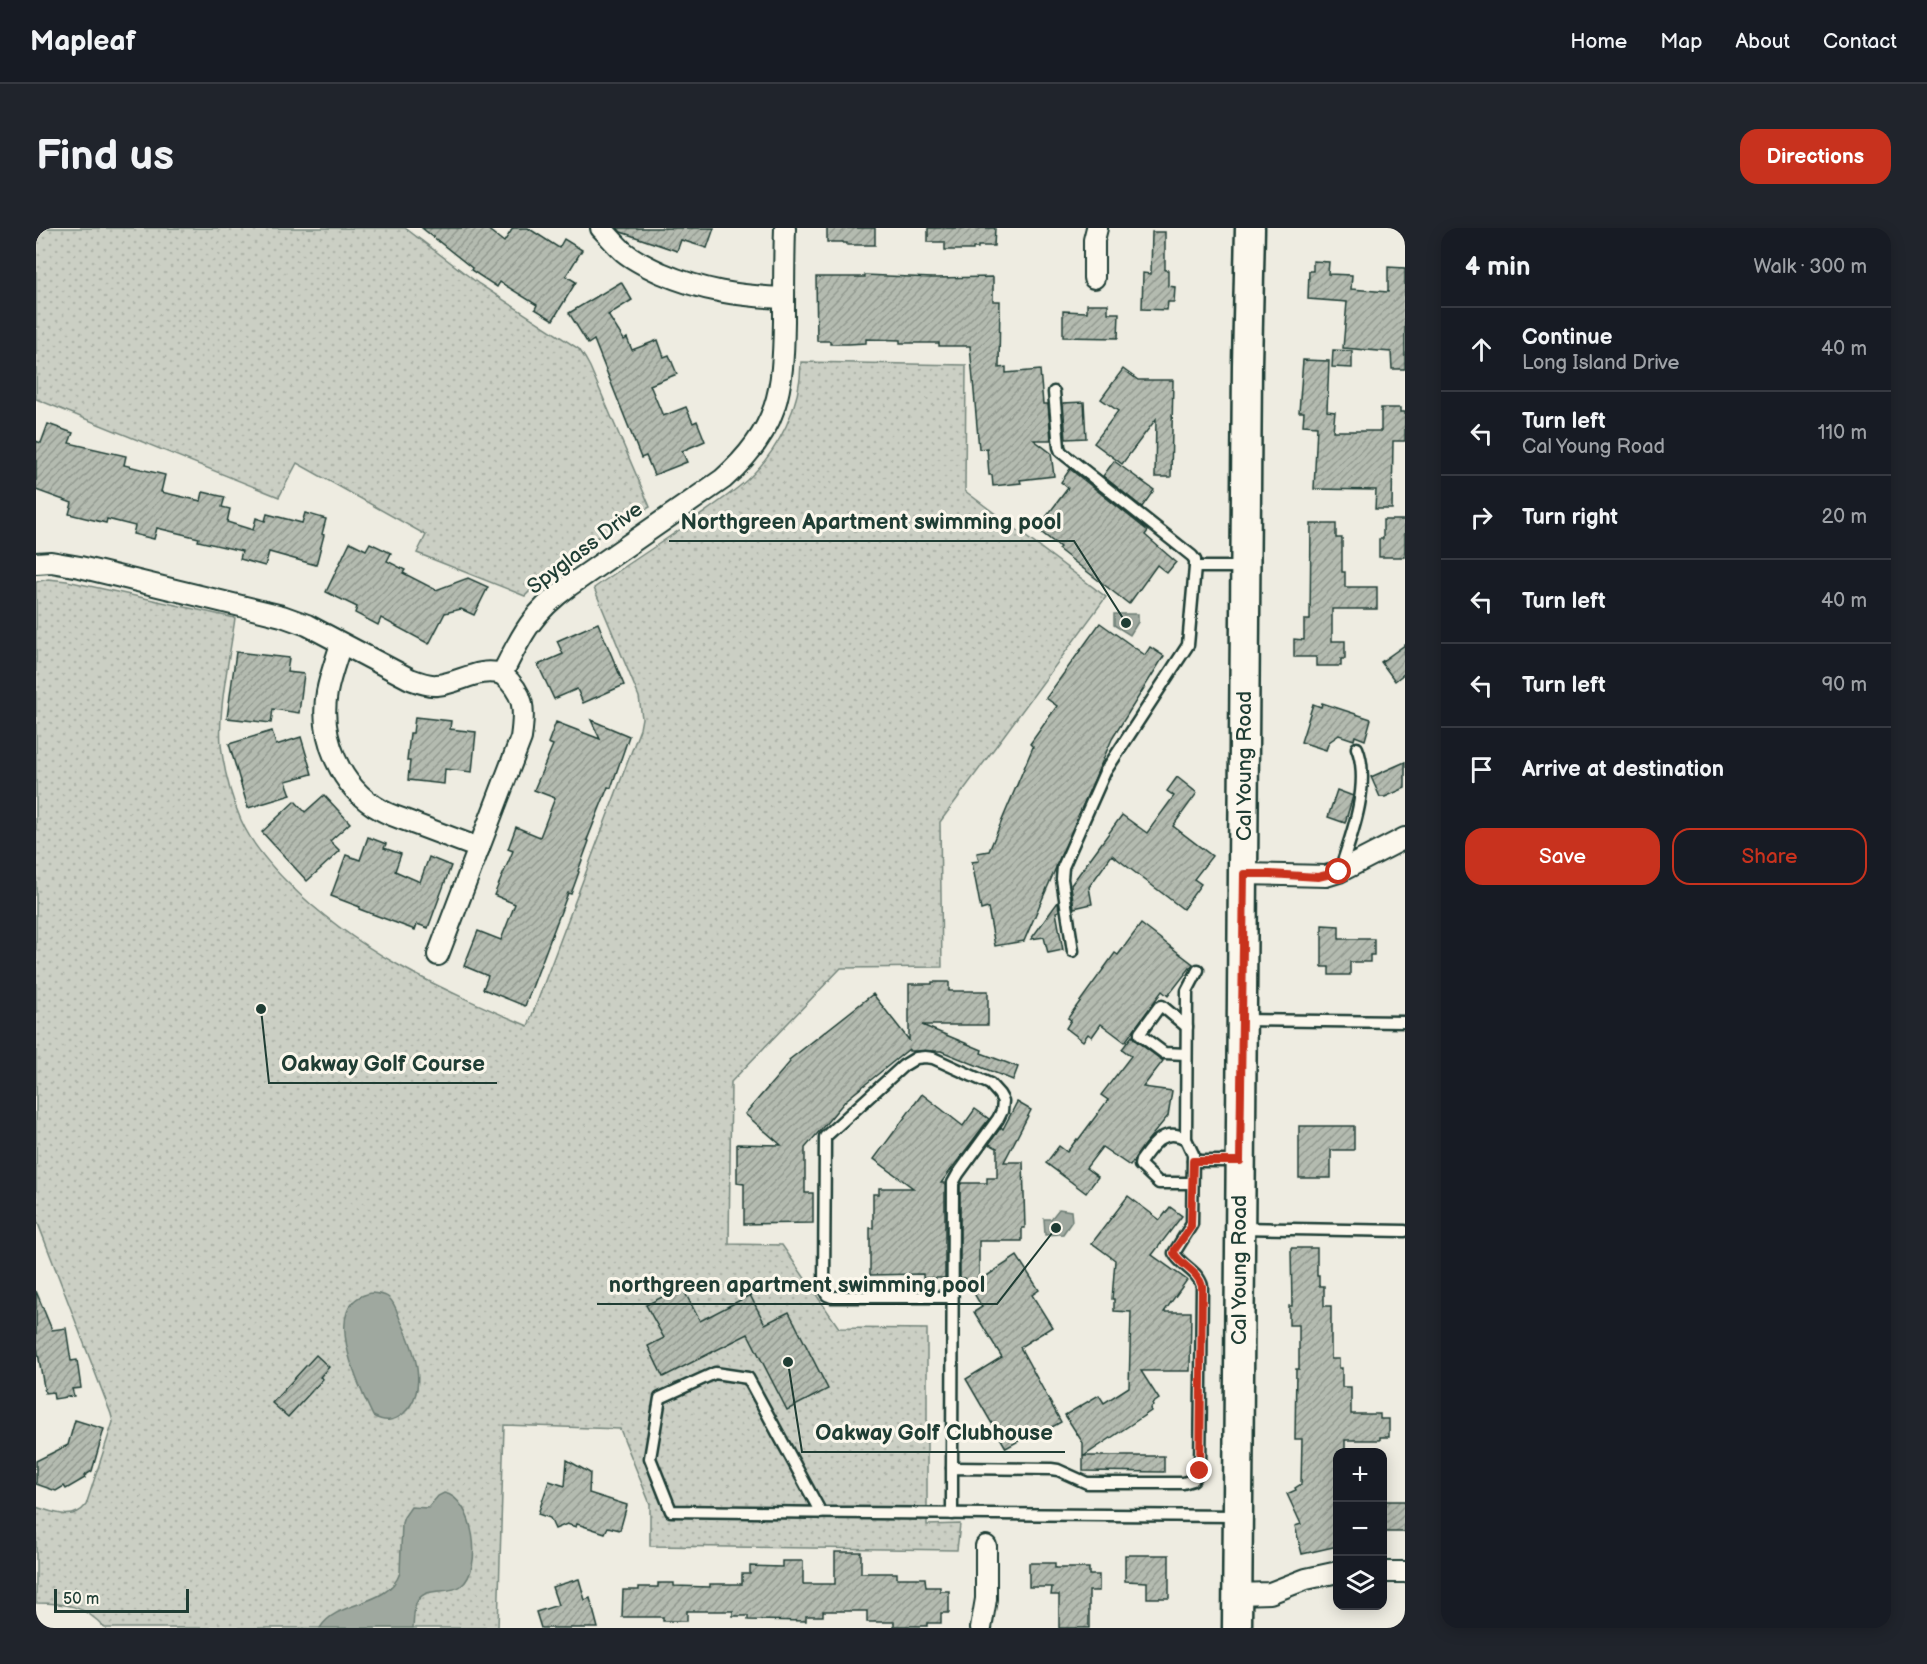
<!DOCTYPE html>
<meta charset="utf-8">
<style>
body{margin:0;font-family:"Balsamiq Sans",sans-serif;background:#20242c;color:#f1f3f6}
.controls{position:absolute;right:18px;bottom:18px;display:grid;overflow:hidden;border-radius:12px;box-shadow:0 3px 15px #0003}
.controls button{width:54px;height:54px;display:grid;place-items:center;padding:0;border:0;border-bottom:2px solid #363941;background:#171b24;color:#f1f3f6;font:30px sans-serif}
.scale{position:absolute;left:18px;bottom:15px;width:135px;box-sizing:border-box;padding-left:6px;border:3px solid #1f3d34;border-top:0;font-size:16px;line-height:21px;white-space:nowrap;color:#1f3d34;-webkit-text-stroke:4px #fbf7ec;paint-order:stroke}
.stop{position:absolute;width:18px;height:18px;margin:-14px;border:4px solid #c8321e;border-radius:50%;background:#fff}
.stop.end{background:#c8321e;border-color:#fff;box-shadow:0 2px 6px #0008}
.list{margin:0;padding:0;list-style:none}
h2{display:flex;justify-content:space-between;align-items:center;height:78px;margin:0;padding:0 24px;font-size:26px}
h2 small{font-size:20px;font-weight:400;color:#9ea1a6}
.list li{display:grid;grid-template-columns:39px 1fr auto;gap:18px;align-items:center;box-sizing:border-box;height:84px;padding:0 24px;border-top:2px solid #363941}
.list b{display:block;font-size:22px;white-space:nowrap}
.list p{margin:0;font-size:20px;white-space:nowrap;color:#9ea1a6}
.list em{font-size:20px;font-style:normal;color:#9ea1a6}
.actions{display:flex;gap:12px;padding:18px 24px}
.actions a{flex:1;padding:14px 0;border:2px solid #c8321e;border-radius:18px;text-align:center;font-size:21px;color:#c8321e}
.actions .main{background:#c8321e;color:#fff}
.icon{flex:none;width:33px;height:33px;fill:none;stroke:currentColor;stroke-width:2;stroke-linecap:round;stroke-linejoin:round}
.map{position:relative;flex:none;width:1369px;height:1400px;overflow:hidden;border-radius:18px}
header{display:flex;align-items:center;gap:36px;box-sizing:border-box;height:84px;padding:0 30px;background:#171b24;border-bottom:2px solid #363941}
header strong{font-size:28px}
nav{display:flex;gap:33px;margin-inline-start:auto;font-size:21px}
.intro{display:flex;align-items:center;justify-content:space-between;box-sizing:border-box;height:144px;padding:0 36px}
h1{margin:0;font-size:42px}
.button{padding:15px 27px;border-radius:18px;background:#c8321e;color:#fff;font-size:21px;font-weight:700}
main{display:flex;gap:36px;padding:0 36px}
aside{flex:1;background:#171b24;border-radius:18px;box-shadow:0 3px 15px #0003}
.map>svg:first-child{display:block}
</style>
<header>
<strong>Mapleaf</strong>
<nav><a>Home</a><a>Map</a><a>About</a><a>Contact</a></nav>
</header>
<div class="intro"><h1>Find us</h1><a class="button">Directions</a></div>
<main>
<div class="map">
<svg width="1369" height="1400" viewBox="0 0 1369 1400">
<defs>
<pattern id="grass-dots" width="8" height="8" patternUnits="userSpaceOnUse" patternTransform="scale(1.5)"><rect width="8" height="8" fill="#cbcfc4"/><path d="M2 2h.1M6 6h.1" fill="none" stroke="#aeb3a9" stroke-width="1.8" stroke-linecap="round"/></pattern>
<pattern id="building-hatch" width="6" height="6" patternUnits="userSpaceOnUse" patternTransform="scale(1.5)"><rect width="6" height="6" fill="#b4bbb0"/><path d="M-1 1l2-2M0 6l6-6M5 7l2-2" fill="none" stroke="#929990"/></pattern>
</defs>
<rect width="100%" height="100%" fill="#eeece1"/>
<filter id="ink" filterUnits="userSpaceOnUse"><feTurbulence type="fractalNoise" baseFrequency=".0167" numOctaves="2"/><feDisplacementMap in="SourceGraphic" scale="12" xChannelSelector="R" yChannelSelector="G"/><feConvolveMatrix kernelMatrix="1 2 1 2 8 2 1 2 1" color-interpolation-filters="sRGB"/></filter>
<g filter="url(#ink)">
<g fill="url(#grass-dots)" stroke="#75867c" stroke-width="1.5">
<path d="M0 0H369L443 56 543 121 549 130 554 139 614 279C570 302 524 331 489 368L381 325 390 307 261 235 243 269 0 171Z"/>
<path d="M765 134 930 137 929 263 1070 369 904 594 906 739 805 740 695 854 693 1016 746 1017 803 1100 891 1101V1297L924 1296 921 1322 614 1318V1276L584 1201 468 1197 462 1400H69C48 1377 30 1375 0 1375V1279C17 1284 37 1294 50 1277L77 1194 75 1186 0 990V354L12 351 31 353 199 390C194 428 182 480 185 517 188 542 195 569 205 592 215 615 233 636 251 654 320 724 403 760 492 798L604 501 606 490 603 469 558 360C590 337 624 316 656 293 674 280 694 267 711 252 743 222 765 178 765 134Z"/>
</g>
<g fill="#9fa89f" stroke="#6c7d74" stroke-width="1.5">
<polygon points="1078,386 1102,386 1102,394 1094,407 1078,397"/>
<polygon points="1023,981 1035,983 1036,993 1027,1006 1009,1007 1008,991 1015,991"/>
<path d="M336 1065C342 1066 349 1066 353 1070 359 1075 361 1084 364 1091 377 1118 395 1161 367 1186 357 1194 348 1194 337 1188 324 1161 281 1073 336 1065Z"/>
<path d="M408 1265C438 1270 448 1341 425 1358 413 1367 391 1358 382 1372 377 1379 378 1392 377 1400H284C302 1371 351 1380 364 1345L366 1295 368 1289 375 1279 392 1280 402 1268Z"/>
</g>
<g fill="url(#building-hatch)" stroke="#1f3d34" stroke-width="1.5">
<polygon points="386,0 450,0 468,14 477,0 492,0 523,20 528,11 546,22 530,48 540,54 517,92 499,81 501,77 464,54 461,59 435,42 436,40"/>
<polygon points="581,0 678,0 671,20 645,12 641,23 585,4"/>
<polygon points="791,0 839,0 839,17 811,17 811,15 807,15 807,14 791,14"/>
<polygon points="892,0 959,0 958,18 942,18 942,20 937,20 937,22 909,22 909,14 892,14"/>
<polygon points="1116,4 1129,4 1129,42 1132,42 1132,58 1139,59 1138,74 1132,74 1131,82 1106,81 1107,45 1115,46"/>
<polygon points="1277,33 1293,34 1292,46 1316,47 1315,61 1352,64 1352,39 1369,40 1369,141 1356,141 1355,124 1307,120 1311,74 1272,71 1273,43 1277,43"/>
<polygon points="829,47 896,50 957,49 957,73 964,73 963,140 970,139 970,145 1004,142 1007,176 1012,176 1015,212 998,212 1015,225 1018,248 984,252 985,255 957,258 956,247 953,247 951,220 943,221 934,118 903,118 903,115 864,115 864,112 830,111 830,115 813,116 794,116 794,113 781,113 780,49 829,49"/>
<polygon points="585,54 596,72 572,87 588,112 591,110 596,122 622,112 628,129 633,127 641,146 614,157 627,188 650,179 657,195 661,193 669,213 646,223 651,234 618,247 610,228 605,230 558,112 552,116 533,85"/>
<polygon points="1051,76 1072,76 1072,85 1083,85 1082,110 1027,109 1027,83 1051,84"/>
<polygon points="1297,122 1316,123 1316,140 1296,139"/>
<polygon points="1267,132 1293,133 1291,183 1299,184 1297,203 1345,203 1345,180 1364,180 1364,184 1369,184 1369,213 1357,213 1356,281 1339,281 1340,262 1278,261 1281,198 1267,197 1268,184 1263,184"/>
<polygon points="1087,141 1102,152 1137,152 1135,249 1119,249 1120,191 1086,236 1058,215 1082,183 1065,171"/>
<polygon points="1048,174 1050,210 1030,211 1027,175"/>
<polygon points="12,196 37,205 33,215 90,228 88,237 129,247 125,264 165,273 167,264 189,269 186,279 194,281 191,294 217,302 220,290 229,293 231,286 266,295 269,285 290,291 286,306 288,307 280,337 233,324 229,338 204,331 206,323 162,313 163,310 121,300 118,311 97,306 99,298 71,291 70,295 33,286 36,275 0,262 0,213 5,215"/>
<polygon points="1078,233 1118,262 1106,279 1067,248"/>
<polygon points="1034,241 1112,303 1109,307 1140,334 1131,345 1121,337 1093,376 1022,321 1024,319 1001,301 1032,260 1025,254"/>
<polygon points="1347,292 1369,292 1369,329 1343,329 1343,311 1347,311"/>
<polygon points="1275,296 1300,296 1300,310 1306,310 1306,344 1309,344 1309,359 1341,359 1341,381 1296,381 1296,413 1309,413 1309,431 1305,431 1305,438 1280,438 1280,429 1258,429 1258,411 1268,412 1268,392 1274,392"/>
<polygon points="314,314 330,322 334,315 355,325 351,333 369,342 367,345 400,362 432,350 452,359 438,387 425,381 409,385 393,416 345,390 342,397 319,385 321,379 290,364"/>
<polygon points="562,395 588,457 547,475 541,461 518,471 502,437 527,426 521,413"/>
<polygon points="1064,395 1109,427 1114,419 1128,428 1076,511 988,713 959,718 952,680 945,682 936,634 943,633 941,625 953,623 997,519 994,516 1021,478 1010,470"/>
<polygon points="1369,417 1369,445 1359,453 1345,434"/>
<polygon points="200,424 253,430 251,444 268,446 263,485 237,481 235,495 191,490"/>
<polygon points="1286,475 1335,491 1329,512 1319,508 1318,512 1303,507 1293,514 1290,522 1265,514 1277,476 1285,479"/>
<polygon points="379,489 415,493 414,501 440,504 436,544 409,541 408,556 372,552 374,533 371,533 374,505 377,505"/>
<polygon points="555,492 593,508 575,560 572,559 551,612 553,613 542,643 543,644 535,666 532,665 489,778 447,761 452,748 428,738 442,703 465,712 479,676 458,667 477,623 472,621 480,599 504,609 519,570 498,562 517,517 512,515 520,494 564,511"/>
<polygon points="236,503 240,517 265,509 276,546 250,553 255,567 212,580 193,516"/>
<polygon points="1369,534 1369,560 1349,569 1344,569 1335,549"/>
<polygon points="1141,549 1161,565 1137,598 1176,628 1158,651 1165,656 1147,681 1076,627 1053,659 1056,676 1038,680 1035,657 1086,587 1111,605 1138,568 1131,563"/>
<polygon points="1301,562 1317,568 1309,595 1292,589"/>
<polygon points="288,567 314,595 294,613 304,623 271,653 226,604 259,573 269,584"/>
<polygon points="332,609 350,616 348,620 365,626 359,643 384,654 393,629 415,638 392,700 381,696 379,702 323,681 324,679 295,668 310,627 324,632"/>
<polygon points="1022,674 1023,683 1020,684 1027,722 1012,725 1008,709 995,711"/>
<polygon points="1105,696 1157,736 1132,768 1126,763 1089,814 1065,796 1056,809 1052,806 1047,813 1030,800 1035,792 1032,790 1079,725 1082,727"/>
<polygon points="1286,697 1303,698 1303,711 1338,711 1338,727 1334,727 1334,734 1314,734 1314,747 1293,747 1293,739 1286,739"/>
<polygon points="896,754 913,754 913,763 952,763 952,797 886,797 946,822 945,825 982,839 977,852 905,823 873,823 873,821 810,872 769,920 769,965 777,965 777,995 708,996 708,956 701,955 701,916 745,917 709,886 754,834 753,832 837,766 873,812 873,756 896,756"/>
<polygon points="1096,808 1100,813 1127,833 1107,859 1136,863 1132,888 1108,917 1094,938 1066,919 1050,940 1062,949 1050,965 1010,935 1023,918 1031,924 1041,911 1042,912 1072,872 1065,867 1095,828 1086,821"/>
<polygon points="886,866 927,898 939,881 953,891 905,955 909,955 909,1050 887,1050 887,1046 834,1047 834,1000 837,1000 837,966 843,966 843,960 877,960 838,931"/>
<polygon points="981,874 995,882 968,934 987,934 989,1000 986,1000 986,1013 943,1013 943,1053 981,1028 1003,1062 996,1067 1016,1099 984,1119 1025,1194 997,1210 995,1206 970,1220 930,1151 966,1129 938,1084 946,1079 929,1050 924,1050 924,957 926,955 951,955 951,950 961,950 961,920 953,916 965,899 967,901"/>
<polygon points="1263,898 1318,898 1318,922 1295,922 1295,950 1263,950"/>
<polygon points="1092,968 1124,992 1134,979 1146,988 1116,1027 1151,1052 1128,1084 1155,1084 1154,1143 1105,1143 1123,1171 1116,1176 1117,1178 1114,1180 1115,1183 1048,1228 1128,1228 1128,1244 1047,1243 1047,1215 1029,1187 1063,1167 1068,1175 1093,1159 1095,1084 1078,1083 1078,1071 1076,1071 1079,1032 1056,1015"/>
<polygon points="1255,1020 1281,1020 1281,1048 1283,1048 1283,1058 1288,1058 1288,1078 1295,1078 1295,1131 1303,1131 1303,1140 1306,1140 1306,1159 1315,1159 1315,1186 1344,1186 1344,1191 1353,1191 1353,1209 1344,1209 1344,1212 1309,1212 1309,1224 1302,1224 1302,1318 1266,1326 1259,1298 1265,1296 1251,1266 1260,1262 1259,1260 1265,1256 1266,1211 1259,1211 1260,1141 1263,1141 1263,1097 1253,1097 1253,1078 1256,1078"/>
<polygon points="646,1059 664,1093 714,1067 729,1096 753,1084 792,1161 751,1182 712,1106 627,1149 612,1118 628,1110 610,1077"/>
<polygon points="0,1063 16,1102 30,1100 35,1133 41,1132 45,1160 36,1161 38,1168 18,1171 17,1164 9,1165 0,1114"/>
<polygon points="280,1127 293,1139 284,1149 287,1151 252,1189 236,1175"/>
<polygon points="39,1192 68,1201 56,1243 48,1248 49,1250 30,1261 28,1258 20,1263 0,1256 0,1233 32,1217"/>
<polygon points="531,1232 554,1245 553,1265 591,1277 584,1302 572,1299 569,1305 541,1296 540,1299 531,1296 519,1301 514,1290 502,1286 513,1253 529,1258"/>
<rect x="1347" y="1273" width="22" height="31"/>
<polygon points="799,1324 825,1324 825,1345 861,1345 861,1350 889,1350 890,1359 904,1359 904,1363 913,1363 913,1385 905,1385 905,1395 891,1395 891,1398 858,1398 858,1394 831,1394 831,1383 787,1383 787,1388 770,1388 770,1393 712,1392 712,1388 697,1388 697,1383 651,1383 651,1393 627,1393 627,1389 586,1389 587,1362 603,1362 603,1359 622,1359 622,1355 638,1355 638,1358 674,1359 674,1356 706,1356 706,1346 714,1346 714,1338 746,1339 746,1333 767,1333 767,1356 799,1356"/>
<polygon points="1089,1327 1133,1327 1133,1370 1111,1370 1111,1354 1089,1353"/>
<polygon points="993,1335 1019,1335 1019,1340 1053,1340 1053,1347 1063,1347 1063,1363 1053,1363 1053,1400 1023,1400 1023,1367 1015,1367 1016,1359 993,1359"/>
<polygon points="543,1351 549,1372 554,1370 562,1400 505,1400 500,1384 522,1377 516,1359"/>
</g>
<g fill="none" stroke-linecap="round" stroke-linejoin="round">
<g stroke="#1f3d34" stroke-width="15">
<g id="service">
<polyline points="1018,164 1023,219 1025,224 1156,328 1159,332 1159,339 1210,339"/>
<path d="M1304 642C1316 607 1335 555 1321 520"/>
<polyline points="1037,723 1026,651 1027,639 1069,544 1152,417 1159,339"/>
<polyline points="1206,792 1369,794"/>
<polyline points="1150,826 1128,825 1104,807 1104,805 1123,779 1126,778 1151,799"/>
<path d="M1150 911C1128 898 1116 918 1105 933L1104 937 1123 955H1156"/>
<polyline points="1157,933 1204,933"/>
<polyline points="1204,1000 1369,1003"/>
<polyline points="916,1069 796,1069 791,1067 788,1061 789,909 867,838 880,830 889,829 897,830 954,856 963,866 967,873 966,883 962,891 922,946 917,955 916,1240"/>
<path d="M785 1285 712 1150 679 1145 624 1170 614 1230 635 1283C824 1285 1013 1288 1202 1288"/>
<path d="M916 1286V1240L1015 1241 1022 1242 1051 1255H1147L1157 1252 1164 1243 1166 1058C1162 1043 1145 1038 1138 1025L1156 996 1157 926 1150 911 1151 763 1162 742"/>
</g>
</g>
<g stroke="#1f3d34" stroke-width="24">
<g id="minor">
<path d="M565 0C573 8 580 17 588 24 599 33 612 39 625 45 667 63 702 68 748 70"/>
<polyline points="1058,50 1058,12 1061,0"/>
<path d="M0 335 15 334 44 339 246 388 271 397 374 451C382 454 392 458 401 457 424 455 442 439 466 446 486 406 496 385 533 358L687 251C743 201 747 164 748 93 748 62 748 31 749 0"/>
<path d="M305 416C300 432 294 448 291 464 283 509 304 560 345 582 355 588 368 591 379 596 400 604 422 612 443 620"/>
<polyline points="1207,646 1290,648 1303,644 1369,610"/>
<path d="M402 727 485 510C489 481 489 466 466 446"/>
<polyline points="1346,1344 1369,1344"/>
<polyline points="1201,1366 1234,1365 1270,1351 1302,1344"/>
<polyline points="945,1400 950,1371 950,1318"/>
</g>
</g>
<g stroke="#1f3d34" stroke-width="33">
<polyline id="secondary" points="1201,1400 1211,137 1214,0"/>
</g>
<use href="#service" stroke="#fbf7ec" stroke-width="10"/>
<use href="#minor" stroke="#fbf7ec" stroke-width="20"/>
<use href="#secondary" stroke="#fbf7ec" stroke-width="28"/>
</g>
</g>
<g fill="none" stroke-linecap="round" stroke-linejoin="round" filter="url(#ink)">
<path stroke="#c8321e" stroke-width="8" d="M1164 1243 1166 1058C1162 1043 1145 1038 1138 1025L1139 1021 1155 999 1157 933H1204L1208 646H1234L1282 649 1303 644"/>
</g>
<g text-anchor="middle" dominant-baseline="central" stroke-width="6" stroke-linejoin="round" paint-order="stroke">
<g font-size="21" fill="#1f3d34" stroke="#fbf7ec">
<text transform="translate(549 320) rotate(-37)">Spyglass Drive</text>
<text transform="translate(1208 538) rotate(-90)">Cal Young Road</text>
<text transform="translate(1203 1042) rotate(-90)">Cal Young Road</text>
</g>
</g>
<path fill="none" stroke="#1f3d34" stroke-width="2" d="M1090 395L1038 313H633M225 781L233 855H461M1020 1000L961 1076H561M752 1134L766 1224H1029"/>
<g fill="#1f3d34" stroke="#fbf7ec" stroke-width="2">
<circle cx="1090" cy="395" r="6"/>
<circle cx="225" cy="781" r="6"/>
<circle cx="1020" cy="1000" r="6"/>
<circle cx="752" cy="1134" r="6"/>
</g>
<g font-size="22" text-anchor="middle" font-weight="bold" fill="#1f3d34" stroke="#fbf7ec" stroke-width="6" stroke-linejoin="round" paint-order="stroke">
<text x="835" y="301">Northgreen Apartment swimming pool</text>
<text x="347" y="843">Oakway Golf Course</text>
<text x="761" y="1064">northgreen apartment swimming pool</text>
<text x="898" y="1212">Oakway Golf Clubhouse</text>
</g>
</svg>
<div class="controls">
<button>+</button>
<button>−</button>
<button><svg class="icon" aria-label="layers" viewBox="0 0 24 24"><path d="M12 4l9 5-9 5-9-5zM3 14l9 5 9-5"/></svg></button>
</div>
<div class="scale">50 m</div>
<div class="stop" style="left:1303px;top:644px"></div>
<div class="stop end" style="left:1164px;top:1243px"></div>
</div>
<aside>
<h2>4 min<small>Walk · 300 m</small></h2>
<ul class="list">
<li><svg class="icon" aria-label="ahead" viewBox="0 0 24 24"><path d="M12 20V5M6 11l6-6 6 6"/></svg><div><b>Continue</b><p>Long Island Drive</p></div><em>40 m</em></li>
<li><svg class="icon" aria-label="left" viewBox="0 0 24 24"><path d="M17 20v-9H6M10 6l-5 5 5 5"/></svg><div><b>Turn left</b><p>Cal Young Road</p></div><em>110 m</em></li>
<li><svg class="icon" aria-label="right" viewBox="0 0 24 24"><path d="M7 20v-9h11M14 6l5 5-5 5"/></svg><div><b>Turn right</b></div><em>20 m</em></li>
<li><svg class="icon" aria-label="left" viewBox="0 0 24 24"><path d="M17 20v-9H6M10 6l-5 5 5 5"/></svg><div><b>Turn left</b></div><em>40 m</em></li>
<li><svg class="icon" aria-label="left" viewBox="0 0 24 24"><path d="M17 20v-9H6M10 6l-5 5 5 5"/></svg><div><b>Turn left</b></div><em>90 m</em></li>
<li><svg class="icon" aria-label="arrive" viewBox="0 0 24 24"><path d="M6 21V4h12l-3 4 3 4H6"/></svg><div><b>Arrive at destination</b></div></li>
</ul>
<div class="actions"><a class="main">Save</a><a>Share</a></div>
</aside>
</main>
